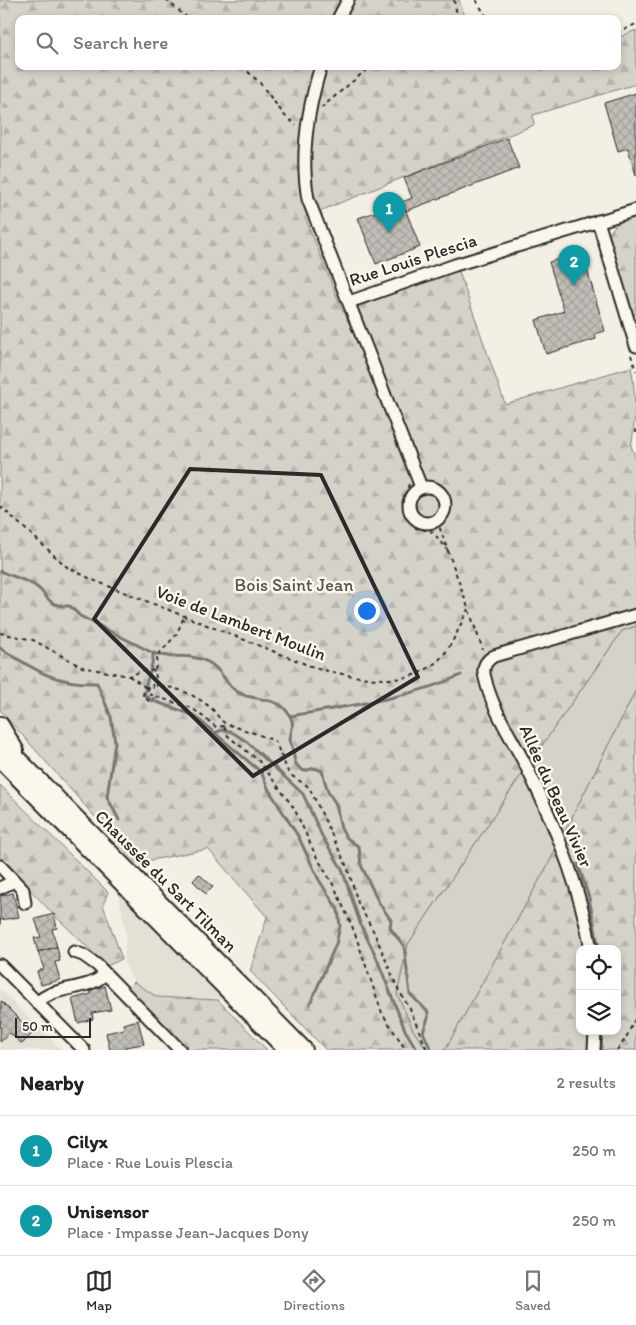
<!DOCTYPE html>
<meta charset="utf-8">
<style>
body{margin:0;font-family:Itim,sans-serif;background:#f6f6f6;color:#222}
.controls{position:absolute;right:15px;bottom:15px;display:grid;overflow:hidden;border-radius:10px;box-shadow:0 2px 8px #0003}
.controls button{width:45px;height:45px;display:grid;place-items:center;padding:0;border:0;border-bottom:1px solid #e0e0e0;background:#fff;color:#222;font:25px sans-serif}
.scale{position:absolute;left:15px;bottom:12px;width:76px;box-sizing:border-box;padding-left:5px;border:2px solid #2b2b2b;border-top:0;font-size:14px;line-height:18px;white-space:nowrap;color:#2b2b2b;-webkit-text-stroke:4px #fbf7ec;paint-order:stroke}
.you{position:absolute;left:366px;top:610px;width:18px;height:18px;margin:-12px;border:4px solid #fff;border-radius:50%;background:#1a73e8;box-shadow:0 0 0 8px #1a73e833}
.badge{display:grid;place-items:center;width:32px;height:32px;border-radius:50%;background:#2b2b2b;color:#fff;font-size:16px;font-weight:700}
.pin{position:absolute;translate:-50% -41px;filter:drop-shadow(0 1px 2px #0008)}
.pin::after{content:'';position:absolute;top:26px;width:18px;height:15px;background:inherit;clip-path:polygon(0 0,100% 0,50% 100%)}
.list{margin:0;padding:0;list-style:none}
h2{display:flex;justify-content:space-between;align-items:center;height:65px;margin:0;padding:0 20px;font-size:21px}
h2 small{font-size:16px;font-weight:400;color:#767676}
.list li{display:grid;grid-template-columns:32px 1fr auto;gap:15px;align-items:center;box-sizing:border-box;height:70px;padding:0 20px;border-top:1px solid #e0e0e0}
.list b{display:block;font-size:19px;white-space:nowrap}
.list p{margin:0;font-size:16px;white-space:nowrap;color:#767676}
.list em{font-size:16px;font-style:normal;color:#767676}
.icon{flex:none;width:28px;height:28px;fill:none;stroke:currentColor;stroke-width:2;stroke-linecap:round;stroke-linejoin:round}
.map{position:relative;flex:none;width:636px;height:1050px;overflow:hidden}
.search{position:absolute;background:#fff;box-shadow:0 2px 8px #0003;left:15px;right:15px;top:15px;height:55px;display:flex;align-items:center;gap:12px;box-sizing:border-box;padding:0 18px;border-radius:10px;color:#767676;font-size:19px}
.sheet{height:205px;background:#fff}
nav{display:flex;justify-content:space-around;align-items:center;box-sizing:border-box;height:70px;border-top:1px solid #e0e0e0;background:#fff;font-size:14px;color:#767676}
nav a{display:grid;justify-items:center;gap:2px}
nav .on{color:#2b2b2b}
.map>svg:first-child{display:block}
</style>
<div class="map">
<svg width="636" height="1050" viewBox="0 0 636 1050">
<defs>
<pattern id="forest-firs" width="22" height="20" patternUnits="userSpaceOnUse" patternTransform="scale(1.25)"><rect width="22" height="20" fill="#d5d2c9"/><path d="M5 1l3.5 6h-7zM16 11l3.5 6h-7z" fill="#b7b4ad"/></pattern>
<pattern id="building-cross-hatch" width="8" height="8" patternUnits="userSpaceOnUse" patternTransform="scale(1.25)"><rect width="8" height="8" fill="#c0beb6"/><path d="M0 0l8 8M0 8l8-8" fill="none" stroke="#a5a39d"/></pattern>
</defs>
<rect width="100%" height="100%" fill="#f3efe4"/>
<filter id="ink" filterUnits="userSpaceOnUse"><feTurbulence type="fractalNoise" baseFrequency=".02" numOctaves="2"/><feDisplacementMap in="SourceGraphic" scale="10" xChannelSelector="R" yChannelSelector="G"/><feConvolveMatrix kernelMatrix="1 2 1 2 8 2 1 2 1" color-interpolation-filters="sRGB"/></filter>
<g filter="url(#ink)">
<g fill="#e4e0d6">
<polygon points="118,893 225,1000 157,997 134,982 124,963 126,932"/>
<polygon points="0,989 62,1050 0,1050"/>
</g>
<polygon fill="#d5d2c9" stroke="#807e7a" points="636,626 636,690 550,861 445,1050 427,1050 413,1030 397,994 408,944 517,781 622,631"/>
<g fill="url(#forest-firs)" stroke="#807e7a" fill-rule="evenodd">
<path d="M0 0H459L466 19H19V66H617V38L636 30V84L533 115 534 125 305 217 343 312 458 269 505 404 631 367C636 390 636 424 631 446L636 459V626L622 631 517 781 408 944 397 994 413 1030 427 1050H326L250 971 267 917 208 849 136 863 0 710Z"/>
<path d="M636 216V314L633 315 609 236C614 222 622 220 636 216Z"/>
<path d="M636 690V1050H445L550 861ZM580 949H617V1031H580Z"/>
<polygon points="0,785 108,892 103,905 122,959 107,966 51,912 0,857"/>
<polygon points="134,982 157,997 218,1000 267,1050 185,1050 125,991"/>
</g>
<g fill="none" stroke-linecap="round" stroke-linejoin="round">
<g stroke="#787772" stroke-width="3">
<path d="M0 571C11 576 23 579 34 585 50 595 45 607 70 606L80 616 153 653C171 660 189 652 208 662 224 670 226 689 244 695 260 701 280 697 290 716 295 724 291 731 290 739 290 743 292 746 293 750 295 761 293 764 304 771L315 768 322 771 328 792 336 804 341 829 347 838 359 847 361 865 379 903 391 920 390 928 404 946 410 994 428 1012V1018L423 1032 431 1050"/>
<path d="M0 648C35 670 54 684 97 683L111 717 115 742 107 797 119 820"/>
<path d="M153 653C154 669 144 680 145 695L151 700 193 715 261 772 269 790 298 836 319 880 338 910 340 926 336 944 310 1004"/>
<path d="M290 716C348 706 408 699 461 675"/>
<polyline points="215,733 222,730 230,731 246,741 303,794 322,836 342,869 361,926 375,954 405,1030 417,1050"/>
<polyline points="578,864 589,898 599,949"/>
<polyline points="601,1050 602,1031"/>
</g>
</g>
<g fill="url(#building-cross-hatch)" stroke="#2b2b2b">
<polygon points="636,93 636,175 628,148 618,151 604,103"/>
<polygon points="507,138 519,168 406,211 402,202 412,198 404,178"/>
<polygon points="402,201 420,247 376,264 358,218 376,212 374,207 384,203 386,208"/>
<polygon points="582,252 605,331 595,334 596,339 546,354 536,320 564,311 549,262"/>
<polygon points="199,874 213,887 206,894 193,881"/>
<polygon points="13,893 19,917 0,920 0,926 0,896"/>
<polygon points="54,914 57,928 52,929 57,947 38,952 34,938 41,937 35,919"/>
<polygon points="57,947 60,961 55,962 60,980 41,985 37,971 44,969 38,952"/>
<polygon points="105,986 111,1010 92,1013 93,1019 78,1023 72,999 91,994 90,990"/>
<polygon points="1,1001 33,1033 22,1044 10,1033 0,1042"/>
<polygon points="138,1020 144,1044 125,1047 126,1050 110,1050 106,1033 124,1029 123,1024"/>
</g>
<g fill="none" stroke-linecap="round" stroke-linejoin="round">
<g stroke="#2b2b2b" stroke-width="15">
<g id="minor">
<polyline points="338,19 348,0"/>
<path d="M321 66C308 108 300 155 308 199L421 487"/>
<polyline points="598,221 636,346"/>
<polyline points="349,302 455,265 636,210"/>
<circle cx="427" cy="505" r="18"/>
<polyline points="0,866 23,890 25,903"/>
<polyline points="0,888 14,881"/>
<path d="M591 949C580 887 556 827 528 770 514 741 492 710 485 678 482 668 485 661 494 656L636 615"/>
<polyline points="74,952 83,955 97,965 180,1050"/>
<polyline points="0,965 84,1050"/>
<path d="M37 1003C56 984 87 992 105 974"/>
<polyline points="594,1050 595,1031"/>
</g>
</g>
<g stroke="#2b2b2b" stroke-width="20">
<g id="highway">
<polyline points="0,725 15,750"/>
<polyline points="0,741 304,1050"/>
<polyline points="0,759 287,1050"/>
</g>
</g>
<g stroke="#2b2b2b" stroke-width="2" stroke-dasharray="4 4" stroke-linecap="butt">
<polyline points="166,0 189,19"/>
<polyline points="454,0 458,19"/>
<polyline points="476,0 488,19"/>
<polyline points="617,33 636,24"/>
<polyline points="242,66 260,83 285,116 296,125"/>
<polyline points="321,108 371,66"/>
<polyline points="631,355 636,371"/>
<polyline points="636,429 636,433"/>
<polyline points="409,484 402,503 406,517 416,528 433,532 449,552"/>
<path d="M0 506 67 567 93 580 318 669C354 676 402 690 434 664 451 651 459 627 468 609"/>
<polyline points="437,520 483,650"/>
<path d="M0 633 33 640 82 667 129 676 144 670 155 671 157 686C176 686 197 696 211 708 217 713 219 721 227 724 243 730 259 734 275 741L289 774 309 787 348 869 358 903 374 932 398 989 410 1009 427 1050"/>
<polyline points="155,670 158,655 176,635 185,615"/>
<polyline points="129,676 144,686 143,696 149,701 155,698"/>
<polyline points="145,687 153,688 152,682 155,680"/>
<polyline points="147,687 148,694 192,708 216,727 225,726"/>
<polyline points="224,727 228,736 259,761 294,808 315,854 335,888 354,931 382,1013 406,1050"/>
<polyline points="617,1050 626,1038 636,1017"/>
</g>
<use href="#minor" stroke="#fbf7ec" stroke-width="11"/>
<use href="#highway" stroke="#fbf7ec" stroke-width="16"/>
</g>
</g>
<path fill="none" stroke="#2b2b2b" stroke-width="4" stroke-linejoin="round" d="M190 469 321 475 418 677 253 776 94 619Z"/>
<g text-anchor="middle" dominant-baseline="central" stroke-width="5" stroke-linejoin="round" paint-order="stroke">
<g font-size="18" fill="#2b2b2b" stroke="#fbf7ec">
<text transform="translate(413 260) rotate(-18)">Rue Louis Plescia</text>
<text transform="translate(241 623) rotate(21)">Voie de Lambert Moulin</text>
<text transform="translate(556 796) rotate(66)">Allée du Beau Vivier</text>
<text transform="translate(166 881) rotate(45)">Chaussée du Sart Tilman</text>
</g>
<g font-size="18" fill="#565552" stroke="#fbf7ec">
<text x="294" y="585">Bois Saint Jean</text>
</g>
</g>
</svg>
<div class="controls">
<button><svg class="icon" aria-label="locate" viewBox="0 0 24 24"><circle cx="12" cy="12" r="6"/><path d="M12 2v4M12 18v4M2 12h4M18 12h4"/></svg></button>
<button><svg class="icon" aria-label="layers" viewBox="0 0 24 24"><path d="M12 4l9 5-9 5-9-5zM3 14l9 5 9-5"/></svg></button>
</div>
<div class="scale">50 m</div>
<div class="you"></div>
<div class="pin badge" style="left:389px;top:233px;background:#0f9aa8">1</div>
<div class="pin badge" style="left:574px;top:286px;background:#0f9aa8">2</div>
<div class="search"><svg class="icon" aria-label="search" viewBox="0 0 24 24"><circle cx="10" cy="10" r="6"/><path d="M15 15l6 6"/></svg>Search here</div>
</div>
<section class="sheet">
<h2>Nearby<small>2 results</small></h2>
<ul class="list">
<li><span class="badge" style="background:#0f9aa8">1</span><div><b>Cilyx</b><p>Place · Rue Louis Plescia</p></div><em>250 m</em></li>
<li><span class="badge" style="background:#0f9aa8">2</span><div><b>Unisensor</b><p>Place · Impasse Jean-Jacques Dony</p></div><em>250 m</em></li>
</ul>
</section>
<nav>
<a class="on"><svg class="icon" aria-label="map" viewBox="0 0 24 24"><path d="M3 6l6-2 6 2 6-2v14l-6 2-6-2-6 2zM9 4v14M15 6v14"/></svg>Map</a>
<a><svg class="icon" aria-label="directions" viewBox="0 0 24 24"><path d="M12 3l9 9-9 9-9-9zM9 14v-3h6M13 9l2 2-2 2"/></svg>Directions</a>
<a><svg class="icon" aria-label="saved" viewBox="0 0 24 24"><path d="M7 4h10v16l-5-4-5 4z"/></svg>Saved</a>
</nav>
